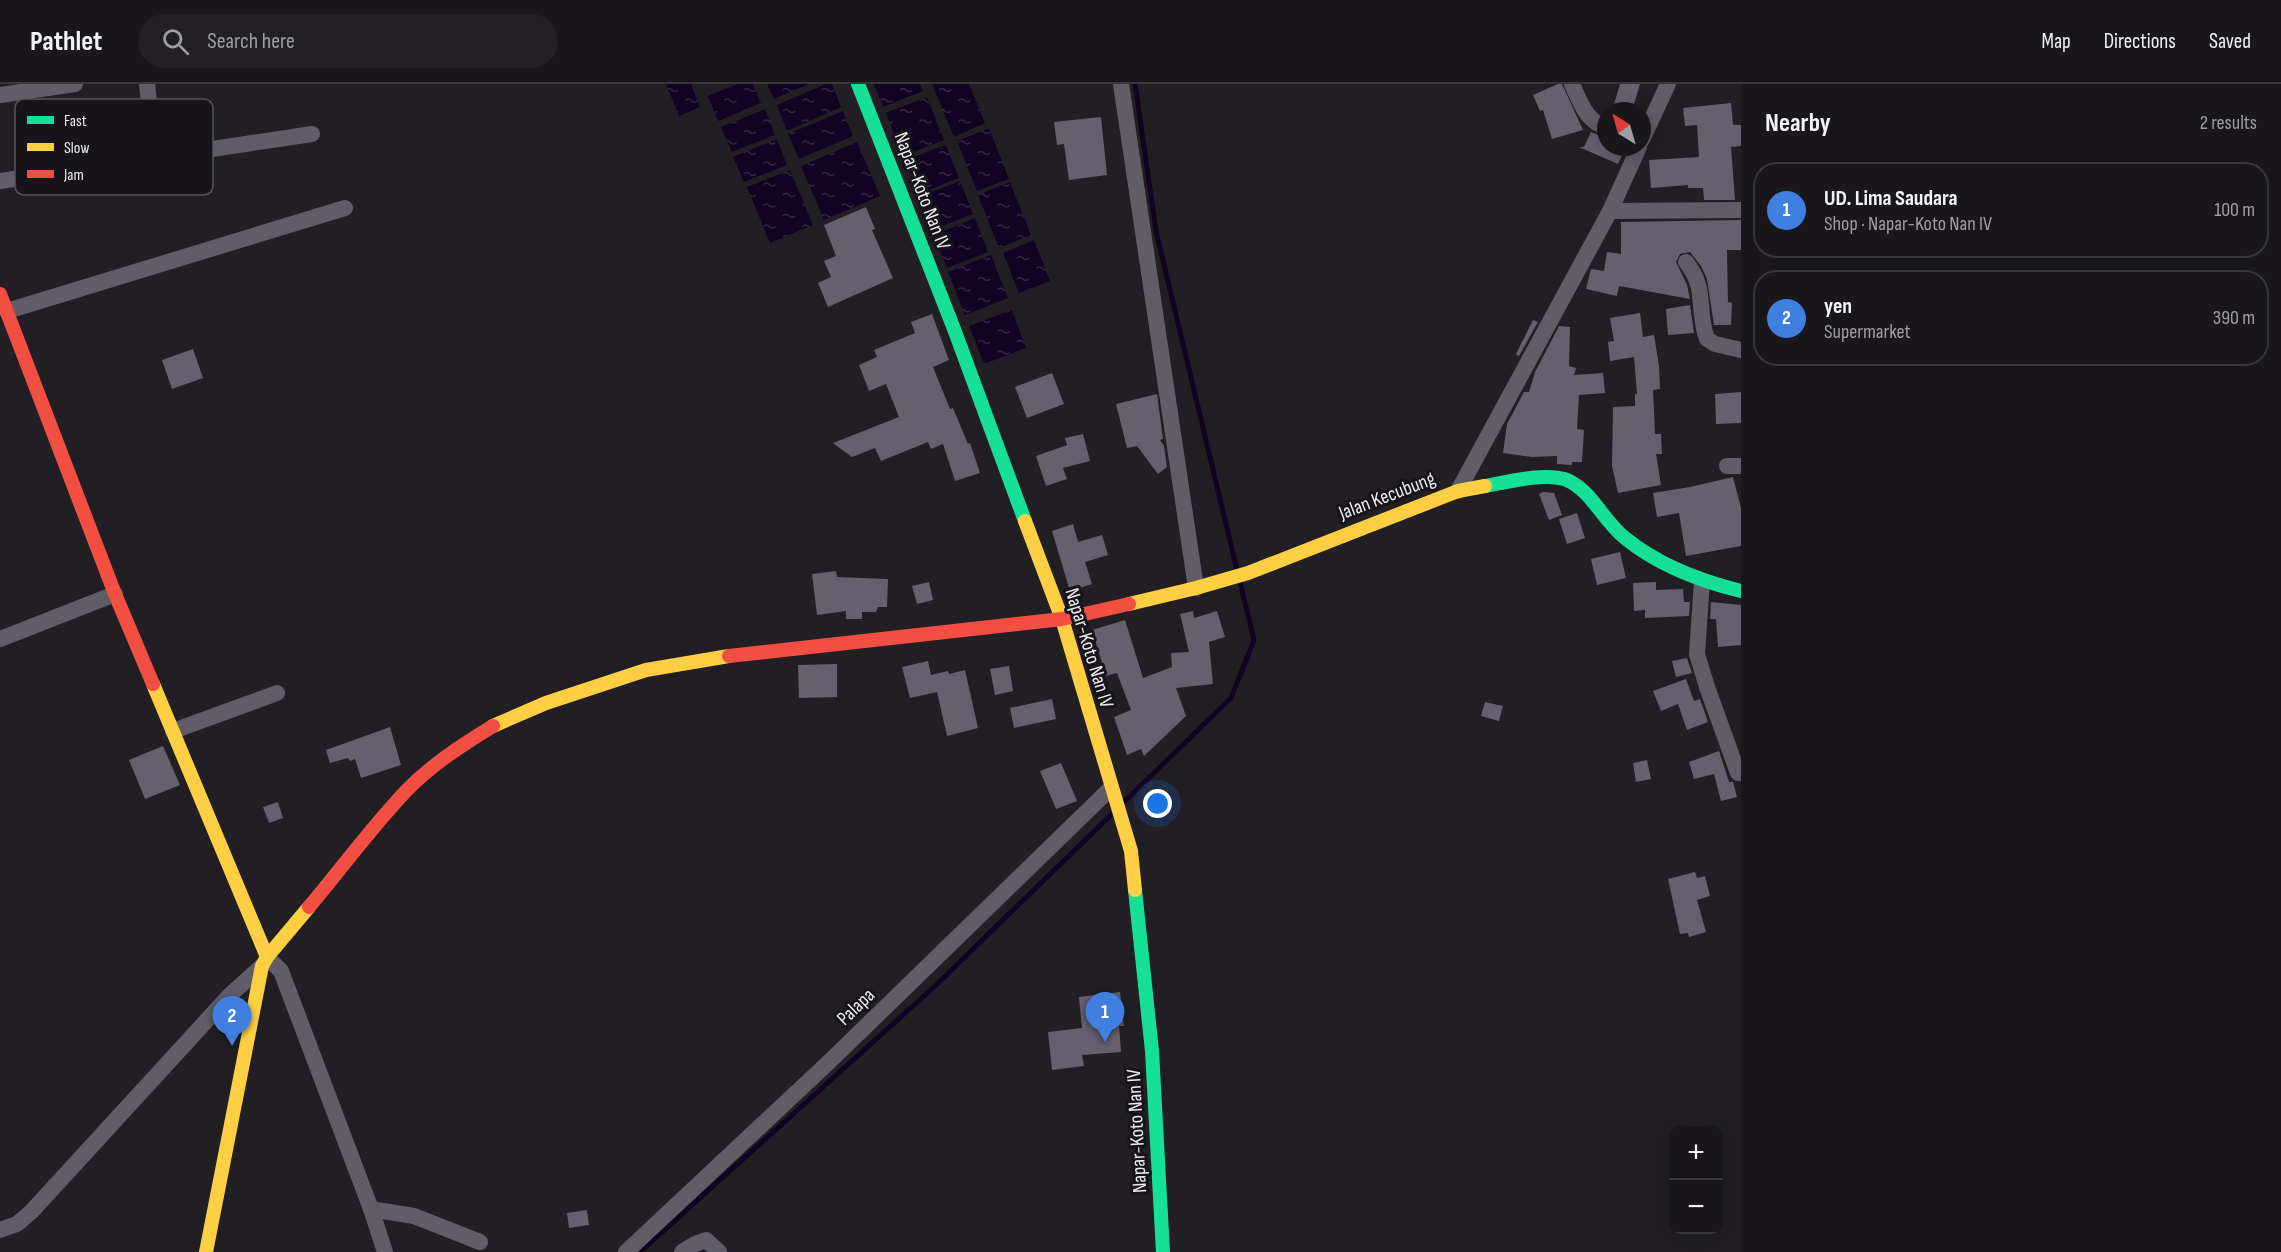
<!DOCTYPE html>
<meta charset="utf-8">
<style>
body{margin:0;font-family:"Sofia Sans Condensed",sans-serif;background:#222023;color:#f1f3f6}
.controls{position:absolute;right:18px;bottom:18px;display:grid;overflow:hidden;border-radius:12px;box-shadow:0 3px 15px #0003}
.controls button{width:54px;height:54px;display:grid;place-items:center;padding:0;border:0;border-bottom:2px solid #373639;background:#19171a;color:#f1f3f6;font:30px sans-serif}
.compass{position:absolute;left:1597px;top:18px;width:54px;height:54px;border-radius:50%;background:#19171a;box-shadow:0 3px 15px #0003;rotate:323deg}
.you{position:absolute;left:1158px;top:720px;width:21px;height:21px;margin:-15px;border:4px solid #fff;border-radius:50%;background:#1a73e8;box-shadow:0 0 0 9px #1a73e833}
.badge{display:grid;place-items:center;width:39px;height:39px;border-radius:50%;background:#db2777;color:#fff;font-size:20px;font-weight:700}
.pin{position:absolute;translate:-50% -50px;filter:drop-shadow(0 2px 3px #0008)}
.pin::after{content:'';position:absolute;top:32px;width:21px;height:18px;background:inherit;clip-path:polygon(0 0,100% 0,50% 100%)}
.list{margin:0;padding:0;list-style:none}
h2{display:flex;justify-content:space-between;align-items:center;height:78px;margin:0;padding:0 24px;font-size:26px}
h2 small{font-size:20px;font-weight:400;color:#9f9fa2}
.list li{display:grid;grid-template-columns:39px 1fr auto;gap:18px;align-items:center;box-sizing:border-box;height:96px;margin:0 12px 12px;padding:0 12px;border:2px solid #373639;border-radius:24px}
.list b{display:block;font-size:22px;white-space:nowrap}
.list p{margin:0;font-size:20px;white-space:nowrap;color:#9f9fa2}
.list em{font-size:20px;font-style:normal;color:#9f9fa2}
.icon{flex:none;width:33px;height:33px;fill:none;stroke:currentColor;stroke-width:2;stroke-linecap:round;stroke-linejoin:round}
.map{position:relative;flex:none;width:1741px;height:1168px;overflow:hidden}
header{display:flex;align-items:center;gap:36px;box-sizing:border-box;height:84px;padding:0 30px;background:#19171a;border-bottom:2px solid #373639}
header strong{font-size:28px}
nav{display:flex;gap:33px;margin-inline-start:auto;font-size:21px}
.search{width:420px;height:54px;background:#222023;display:flex;align-items:center;gap:15px;box-sizing:border-box;padding:0 21px;border-radius:33px;color:#9f9fa2;font-size:22px}
main{display:flex}
aside{flex:1;background:#19171a}
.map>svg:first-child{display:block}
</style>
<header>
<strong>Pathlet</strong>
<div class="search"><svg class="icon" aria-label="search" viewBox="0 0 24 24"><circle cx="10" cy="10" r="6"/><path d="M15 15l6 6"/></svg>Search here</div>
<nav><a>Map</a><a>Directions</a><a>Saved</a></nav>
</header>
<main>
<div class="map">
<svg width="1741" height="1168" viewBox="0 0 1741 1168">
<defs>
<pattern id="water-ripples" width="26" height="14" patternUnits="userSpaceOnUse" patternTransform="scale(1.5)"><rect width="26" height="14" fill="#110323"/><path d="M2 4q2-2 4 0t4 0M15 11q2-2 4 0t4 0" fill="none" stroke="#342843"/></pattern>
</defs>
<rect width="100%" height="100%" fill="#211f23"/>
<g fill="url(#water-ripples)">
<polygon points="666,0 691,0 700,23 679,32"/>
<polygon points="738,0 753,0 761,19 718,37 708,12"/>
<polygon points="767,0 809,0 774,15"/>
<polygon points="826,0 832,0 841,23 787,47 777,21"/>
<polygon points="874,0 920,0 923,7 883,23"/>
<polygon points="932,0 969,0 985,39 954,53"/>
<polygon points="927,13 944,56 903,72 886,29"/>
<polygon points="765,25 775,51 732,68 721,43"/>
<polygon points="843,27 853,52 799,75 788,50"/>
<polygon points="989,44 1009,95 977,107 957,57"/>
<polygon points="777,55 787,81 744,98 733,73"/>
<polygon points="857,58 880,112 824,136 801,82"/>
<polygon points="946,61 959,94 918,110 905,76"/>
<polygon points="790,86 813,141 770,159 747,103"/>
<polygon points="960,97 973,130 932,146 919,113"/>
<polygon points="1010,98 1031,151 999,164 978,111"/>
<polygon points="975,134 988,168 947,184 934,151"/>
<polygon points="1034,156 1050,197 1019,209 1003,169"/>
<polygon points="991,171 1008,214 965,231 948,188"/>
<polygon points="1012,226 1026,264 984,280 969,242"/>
</g>
<g fill="none" stroke-linecap="round" stroke-linejoin="round">
<g stroke="#110323" stroke-width="5">
<polyline points="1135,0 1156,147 1237,486"/>
<polyline points="1125,717 1231,614 1254,556 1240,498"/>
<polyline points="640,1168 934,903 1112,730"/>
</g>
</g>
<g fill="#655f6e">
<polygon points="1558,0 1562,0 1583,46 1552,55 1543,26 1540,27 1533,11"/>
<polygon points="1620,0 1640,0 1632,27 1612,27"/>
<polygon points="1731,19 1733,41 1741,41 1741,62 1731,63 1735,116 1704,116 1703,104 1688,104 1688,101 1651,104 1649,76 1699,73 1697,41 1685,42 1683,24"/>
<polygon points="1101,33 1107,91 1069,96 1064,60 1057,61 1054,38"/>
<polygon points="1591,48 1606,54 1606,63 1626,63 1618,80 1579,63 1584,63"/>
<polygon points="866,123 875,145 872,146 893,194 828,223 818,199 831,193 824,177 836,172 824,141"/>
<polygon points="1741,136 1741,166 1727,166 1728,218 1732,219 1731,241 1714,241 1707,195 1701,182 1690,168 1680,170 1676,178 1687,201 1690,215 1619,202 1617,212 1586,205 1591,185 1604,187 1607,168 1621,170 1621,138"/>
<polygon points="1690,221 1694,249 1668,251 1666,225"/>
<polygon points="1640,229 1643,253 1654,251 1659,282 1660,305 1653,306 1655,350 1661,350 1662,370 1656,370 1661,401 1618,409 1612,382 1613,323 1635,322 1635,310 1637,310 1634,273 1610,277 1608,258 1614,257 1610,234"/>
<polygon points="932,230 949,276 933,283 950,325 953,324 968,360 970,359 980,389 955,397 943,360 931,365 928,358 881,377 875,364 852,373 833,359 899,333 886,300 869,307 859,281 877,273 874,266 915,249 911,238"/>
<polygon points="1533,236 1538,238 1519,272 1516,270"/>
<polygon points="1559,242 1570,243 1569,282 1576,284 1574,291 1603,289 1605,309 1579,311 1577,345 1584,346 1582,378 1572,378 1572,381 1557,380 1557,372 1532,373 1503,369 1507,340 1524,308 1529,308 1535,288"/>
<polygon points="193,265 203,294 172,305 162,276"/>
<polygon points="1052,289 1064,320 1027,334 1015,303"/>
<polygon points="1741,308 1741,339 1716,340 1715,310"/>
<polygon points="1157,310 1163,355 1160,356 1164,362 1167,383 1158,390 1137,362 1127,364 1116,320"/>
<polygon points="1083,350 1090,377 1063,384 1067,395 1046,402 1036,372 1067,361 1065,354"/>
<polygon points="1733,393 1741,424 1741,462 1686,472 1679,429 1657,433 1653,409 1690,403"/>
<polygon points="1543,408 1554,409 1562,431 1549,436 1539,410"/>
<polygon points="1577,429 1585,454 1567,460 1559,435"/>
<polygon points="1073,440 1078,458 1102,451 1108,471 1085,478 1092,500 1070,507 1052,447"/>
<polygon points="1620,468 1626,494 1597,501 1591,475"/>
<polygon points="836,487 837,493 888,495 887,523 878,523 876,528 862,528 862,535 846,535 846,527 817,531 812,490"/>
<polygon points="929,498 933,516 917,520 912,502"/>
<polygon points="1656,498 1656,506 1683,505 1684,518 1690,518 1689,532 1645,534 1645,526 1634,527 1633,499"/>
<polygon points="1711,518 1741,521 1741,561 1718,563 1716,535 1710,535"/>
<polygon points="1193,527 1194,534 1217,527 1225,553 1209,558 1213,600 1176,604 1186,632 1144,672 1141,665 1127,671 1114,633 1131,626 1117,589 1106,592 1092,546 1125,536 1143,594 1172,583 1171,569 1189,568 1180,530"/>
<polygon points="1687,574 1692,589 1676,593 1672,577"/>
<polygon points="928,577 931,591 948,587 949,590 965,586 978,644 947,652 937,608 910,614 902,583"/>
<polygon points="837,580 837,613 799,614 798,581"/>
<polygon points="1009,582 1013,607 995,611 990,585"/>
<polygon points="1686,595 1694,617 1700,615 1708,638 1687,646 1678,620 1661,627 1653,607"/>
<polygon points="1052,615 1056,635 1014,644 1010,624"/>
<polygon points="1485,618 1503,622 1499,637 1481,632"/>
<polygon points="390,643 401,681 361,694 355,675 350,677 348,674 330,679 326,666"/>
<polygon points="163,662 180,701 145,715 129,676"/>
<polygon points="1719,667 1729,698 1733,698 1737,713 1721,717 1714,690 1694,695 1689,678"/>
<polygon points="1647,676 1651,695 1636,698 1633,679"/>
<polygon points="1061,679 1077,717 1056,725 1040,687"/>
<polygon points="278,718 283,734 269,739 263,723"/>
<polygon points="1695,788 1697,794 1705,792 1710,812 1697,816 1706,848 1689,853 1688,849 1680,850 1668,795"/>
<polygon points="1120,908 1124,942 1119,942 1121,968 1082,971 1084,982 1052,986 1048,948 1082,944 1079,913"/>
<polygon points="587,1126 589,1141 569,1144 567,1129"/>
</g>
<g fill="none" stroke-linecap="round" stroke-linejoin="round">
<g stroke="#615d67" stroke-width="16">
<polyline points="147,0 155,74"/>
<polyline points="1121,0 1196,504"/>
<path d="M1572 0C1580 17 1586 38 1606 43"/>
<polyline points="0,11 75,0"/>
<polyline points="1642,56 1668,0"/>
<polyline points="0,97 312,50"/>
<polyline points="1610,127 1741,126"/>
<path d="M1686 178C1708 205 1696 226 1707 255L1715 260 1741 266"/>
<polyline points="7,227 345,124"/>
<polyline points="1727,382 1741,382"/>
<polyline points="1458,407 1610,127 1639,63"/>
<polyline points="1702,497 1697,570 1707,603 1738,689"/>
<polyline points="0,555 115,510"/>
<polyline points="173,647 277,609"/>
<polyline points="267,873 281,887 371,1125 385,1168"/>
<polyline points="371,1125 414,1132 480,1158"/>
<polyline points="0,1146 17,1140 32,1127 230,911 262,882"/>
<polyline points="626,1168 830,977 1111,704"/>
<polyline points="682,1168 695,1160 706,1156 719,1168"/>
</g>
<g stroke="#16e098" stroke-width="14">
<polyline points="858,0 954,245 1025,437"/>
<path d="M1485 402C1506 398 1547 388 1567 396 1592 407 1604 438 1625 454 1658 481 1700 497 1741 507"/>
<polyline points="1135,806 1152,967 1163,1168"/>
</g>
<g stroke="#ffcf43" stroke-width="14">
<polyline points="1025,437 1062,535 1131,767 1135,806"/>
<polyline points="1129,520 1196,504 1248,489 1458,407 1485,402"/>
<polyline points="153,600 267,873"/>
<polyline points="493,642 546,619 646,586 729,572"/>
<polyline points="206,1168 262,882 267,873 309,823"/>
</g>
<g stroke="#f24e42" stroke-width="14">
<polyline points="0,210 115,510 153,600"/>
<polyline points="729,572 1062,535 1129,520"/>
<path d="M309 823C341 785 371 744 406 707 431 681 462 661 493 642"/>
</g>
</g>
<g text-anchor="middle" dominant-baseline="central" stroke-width="6" stroke-linejoin="round" paint-order="stroke">
<g font-size="20" fill="#edebef" stroke="#17151a">
<text transform="translate(922 107) rotate(69)">Napar-Koto Nan IV</text>
<text transform="translate(1387 412) rotate(-21)">Jalan Kecubung</text>
<text transform="translate(1089 564) rotate(73)">Napar-Koto Nan IV</text>
<text transform="translate(856 923) rotate(-44)">Palapa</text>
<text transform="translate(1137 1047) rotate(-93)">Napar-Koto Nan IV</text>
</g>
</g>
<rect x="15" y="15" width="198" height="96" rx="9" fill="#17151a" stroke="#57555a" stroke-width="1.5"/>
<rect x="27" y="32" width="27" height="8" fill="#16e098"/>
<rect x="27" y="59" width="27" height="8" fill="#ffcf43"/>
<rect x="27" y="86" width="27" height="8" fill="#f24e42"/>
<g font-size="16" fill="#edebef">
<text x="64" y="42">Fast</text>
<text x="64" y="69">Slow</text>
<text x="64" y="96">Jam</text>
</g>
</svg>
<div class="controls">
<button>+</button>
<button>−</button>
</div>
<svg class="compass" viewBox="-18 -18 36 36"><path d="M0-13l5 13h-10z" fill="#e53935"/><path d="M0 13l5-13h-10z" fill="#9f9fa2"/></svg>
<div class="you"></div>
<div class="pin badge" style="left:1105px;top:958px;background:#3f7fe0">1</div>
<div class="pin badge" style="left:232px;top:962px;background:#3f7fe0">2</div>
</div>
<aside>
<h2>Nearby<small>2 results</small></h2>
<ul class="list">
<li><span class="badge" style="background:#3f7fe0">1</span><div><b>UD. Lima Saudara</b><p>Shop · Napar-Koto Nan IV</p></div><em>100 m</em></li>
<li><span class="badge" style="background:#3f7fe0">2</span><div><b>yen</b><p>Supermarket</p></div><em>390 m</em></li>
</ul>
</aside>
</main>
